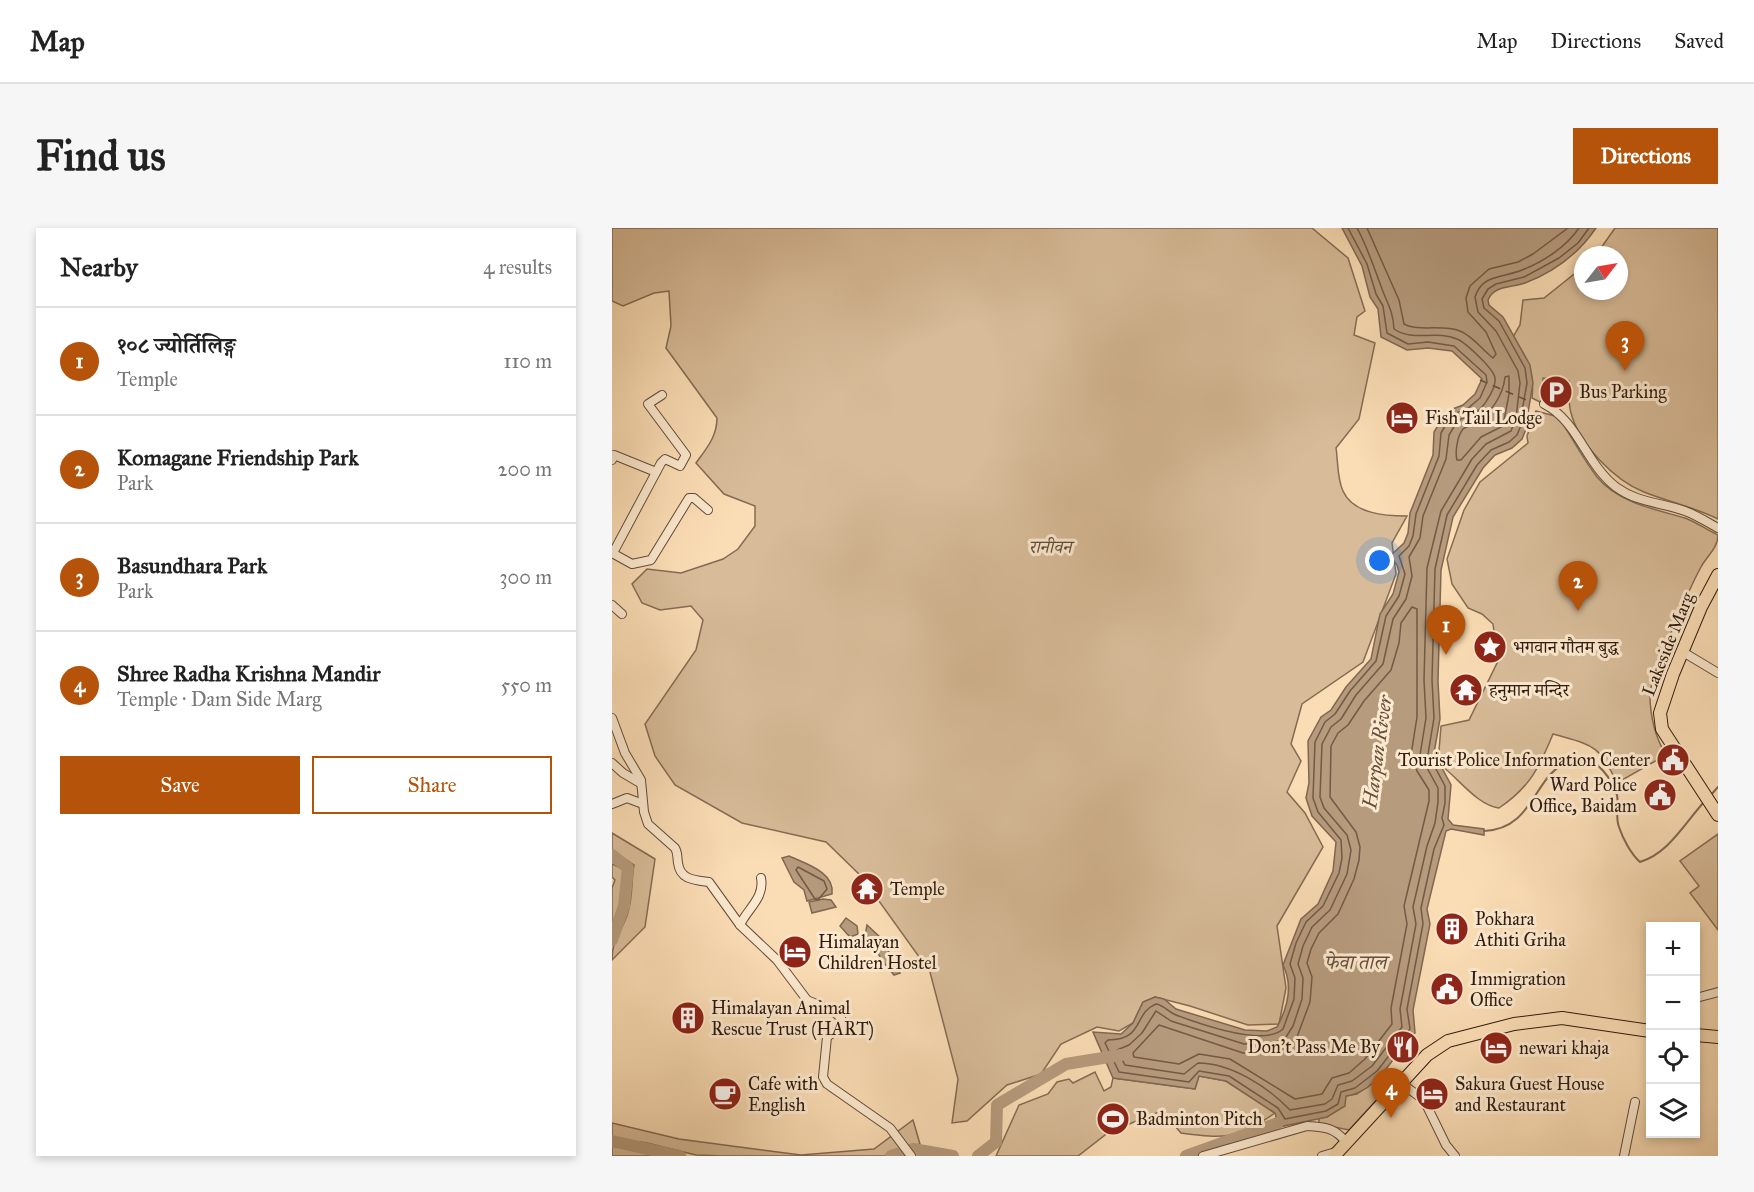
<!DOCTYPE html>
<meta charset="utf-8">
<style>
body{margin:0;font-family:"IM FELL Great Primer","Noto Serif Devanagari",serif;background:#f6f6f6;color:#222}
.controls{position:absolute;right:18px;bottom:18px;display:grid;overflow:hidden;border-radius:0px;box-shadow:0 3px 9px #0003}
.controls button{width:54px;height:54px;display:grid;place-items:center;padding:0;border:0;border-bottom:2px solid #e0e0e0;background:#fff;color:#222;font:30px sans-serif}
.compass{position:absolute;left:962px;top:18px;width:54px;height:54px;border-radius:50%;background:#fff;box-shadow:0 3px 9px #0003;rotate:59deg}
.you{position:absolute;left:768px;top:333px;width:21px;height:21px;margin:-15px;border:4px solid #fff;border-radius:50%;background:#1a73e8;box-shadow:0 0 0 9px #1a73e833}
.badge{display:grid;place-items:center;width:39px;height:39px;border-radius:50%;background:#b45309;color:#fff;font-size:20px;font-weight:700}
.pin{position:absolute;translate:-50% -50px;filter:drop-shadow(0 2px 3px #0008)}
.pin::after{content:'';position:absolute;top:32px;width:21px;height:18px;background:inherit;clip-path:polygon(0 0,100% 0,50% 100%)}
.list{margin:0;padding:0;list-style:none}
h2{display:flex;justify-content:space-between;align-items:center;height:78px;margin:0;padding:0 24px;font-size:26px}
h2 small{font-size:20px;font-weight:400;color:#767676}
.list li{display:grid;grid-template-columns:39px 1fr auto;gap:18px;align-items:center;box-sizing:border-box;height:108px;padding:0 24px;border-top:2px solid #e0e0e0}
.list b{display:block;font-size:22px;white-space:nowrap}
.list p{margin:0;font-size:20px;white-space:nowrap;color:#767676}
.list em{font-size:20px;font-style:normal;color:#767676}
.actions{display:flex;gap:12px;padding:18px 24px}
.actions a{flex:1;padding:14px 0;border:2px solid #b45309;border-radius:0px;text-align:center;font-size:21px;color:#b45309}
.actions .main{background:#b45309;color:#fff}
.icon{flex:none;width:33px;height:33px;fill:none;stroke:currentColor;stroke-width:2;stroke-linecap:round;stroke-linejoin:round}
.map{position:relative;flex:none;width:1106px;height:928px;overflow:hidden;border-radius:0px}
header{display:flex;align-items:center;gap:36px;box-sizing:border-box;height:84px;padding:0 30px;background:#fff;border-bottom:2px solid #e0e0e0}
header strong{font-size:28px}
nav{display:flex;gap:33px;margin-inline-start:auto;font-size:21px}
.intro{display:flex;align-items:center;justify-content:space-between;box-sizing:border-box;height:144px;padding:0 36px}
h1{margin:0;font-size:42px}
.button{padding:15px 27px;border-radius:0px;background:#b45309;color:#fff;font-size:21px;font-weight:700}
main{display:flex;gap:36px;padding:0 36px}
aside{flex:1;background:#fff;border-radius:0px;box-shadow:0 3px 9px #0003}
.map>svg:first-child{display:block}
</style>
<header>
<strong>Map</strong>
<nav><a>Map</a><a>Directions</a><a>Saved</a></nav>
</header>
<div class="intro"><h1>Find us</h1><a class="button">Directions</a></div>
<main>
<aside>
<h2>Nearby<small>4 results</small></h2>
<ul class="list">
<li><span class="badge">1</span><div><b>१०८ ज्योर्तिलिङ्ग</b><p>Temple</p></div><em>110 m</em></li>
<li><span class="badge">2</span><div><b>Komagane Friendship Park</b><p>Park</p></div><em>200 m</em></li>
<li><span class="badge">3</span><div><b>Basundhara Park</b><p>Park</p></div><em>300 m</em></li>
<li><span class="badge">4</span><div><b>Shree Radha Krishna Mandir</b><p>Temple · Dam Side Marg</p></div><em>550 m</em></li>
</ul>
<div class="actions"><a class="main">Save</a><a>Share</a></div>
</aside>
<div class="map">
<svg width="1106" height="928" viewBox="0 0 1106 928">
<rect width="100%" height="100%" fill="#fbddb5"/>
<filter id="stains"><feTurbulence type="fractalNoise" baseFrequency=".00333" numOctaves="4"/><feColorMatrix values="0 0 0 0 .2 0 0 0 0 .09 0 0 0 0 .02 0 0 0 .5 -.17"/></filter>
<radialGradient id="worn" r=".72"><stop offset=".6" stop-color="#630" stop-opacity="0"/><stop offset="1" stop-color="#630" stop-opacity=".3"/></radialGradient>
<g fill="#d8bc99" stroke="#846b54" stroke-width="1.5">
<path d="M0 0H700L736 30 753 83 745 89 742 107 763 115 747 191 724 220C726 232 725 251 731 263 741 286 774 288 795 288L780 315 784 346 751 434 690 476 679 516 689 533 675 564 693 585 711 619 665 698 674 760 667 796 636 797 578 778 543 769 531 774 521 795 507 803 485 799 449 816 429 846 395 857 355 893 340 895 346 851 318 744 249 648 214 614 130 595 63 557 43 528 33 496 84 422 91 392 79 378 48 382 30 375 20 356 35 341 69 345 111 331 126 321 143 298V278L112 266 84 235C94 221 105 209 105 190L54 120 59 98 57 63 42 65 11 78 0 73Z"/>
<path d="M1003 0H1106V291C1082 279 1057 274 1032 264 1003 253 967 216 959 185 956 175 957 163 957 153L931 150 932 176 920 170C923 141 914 134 901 109L908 97 911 72 932 70 971 39V63H1007V27H984Z"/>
<path d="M924 183 943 188 950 194C961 212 972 232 985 249 1007 275 1042 281 1073 290 1084 294 1095 302 1106 307 1106 320 1095 328 1089 339 1079 357 1038 450 1038 466 1038 489 1043 509 1054 527L1005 555C986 516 983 518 941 506 927 540 918 559 887 580 864 577 845 548 826 535L829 498 857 492 886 433 881 396 870 386 856 380 840 356 835 331 852 282 868 254 916 215 915 208Z"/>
<path d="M0 605 43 631 33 699 0 732C0 709 10 705 16 684 21 669 19 652 22 637L0 622Z"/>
<polygon points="1106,606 1106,702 1078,665 1087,658 1068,633"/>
<polygon points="0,636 13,642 11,676 0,705 0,660 3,652 0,649"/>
<path d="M483 844 492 863 499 859 501 850 583 861 587 848 614 853 663 885C625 911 614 911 569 905L550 883 497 904 466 928H384L407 877 436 866 445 854 457 851 461 855Z"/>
<polygon points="770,847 780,855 737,902 707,896 707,890 715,889 734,868 745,866"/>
<polygon points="301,892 308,916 272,928 110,928 84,927 35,915 0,910 0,895 67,911 189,927 262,921"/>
<polygon points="11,917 48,928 0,928 0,918"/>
</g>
<g fill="#b69b7d" stroke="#806751" stroke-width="1.5">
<path d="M730 0H984C967 25 942 44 913 55 900 60 882 57 876 72L877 77 891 89 918 137 921 155 916 185 920 186 910 211 900 220 883 227 871 240 841 289 829 342 826 453 828 491 822 525 839 557 836 591 841 597 872 601V607L839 601 834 603 815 681 818 696 801 782 803 805C781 826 767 864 734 868L733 878 715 889 667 899 663 885 614 853 587 848 583 861 501 850 481 804 509 806 521 795 531 774 543 769 552 771 564 781 633 802 655 803 665 799C676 779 681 757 671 737L689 691 706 676 721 643 724 614 700 588 694 570 697 555 696 513 709 489 719 482 734 459 759 431 768 386 781 366 787 344 785 337 778 328 792 315 796 305 798 285 821 227 822 204 835 183 851 177 863 166 870 151 840 123 816 120 795 122 769 109 766 81 758 69 750 38Z"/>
<path d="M177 628C194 636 223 644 220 666L195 673 192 662 182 654 170 630Z"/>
<polygon points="211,671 219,672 224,679 200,685 197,674"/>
<polygon points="234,690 245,698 246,706 238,709 228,698"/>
<polygon points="255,697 270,711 288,745 282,747 269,731 258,709 253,708"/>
</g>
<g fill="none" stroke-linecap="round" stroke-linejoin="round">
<g stroke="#725a46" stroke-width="1.5">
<path d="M736 0 755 36 764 66 771 78 775 105 796 116 816 114 842 118 874 147 875 154 868 170 854 182 840 186 829 205 827 228 804 286 801 308 797 318 787 328 793 346 787 368 774 388 764 433 738 463 723 486 713 494 703 514 701 570 706 584 729 612 730 630 727 645 711 678 694 694 684 715 678 736 683 750 682 771 671 801C651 819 588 796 564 787 556 784 552 777 544 776 521 785 533 812 496 812L493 815 507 844 577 854 587 843 617 848 666 880 673 891 714 883 726 876 729 864 743 860 765 843 798 801 795 781 811 696 809 680 822 621 832 597 830 590 833 575V558L816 526 822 490 820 452 823 341 835 287 865 237 879 222 897 214 905 207 912 190 910 183 915 155 913 140 887 93 872 80 870 71 876 61 884 56 912 49 947 30 966 15 977 0"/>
<path d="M745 0C756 20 762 40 770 61 776 77 781 83 782 101 801 114 824 102 845 111 853 114 882 141 883 150 884 157 879 166 875 172 869 183 857 189 846 192L837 207 834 231 811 288 808 310 797 329 800 348 794 371 781 391 771 436 744 467 729 491 719 499 710 516 708 569 712 580 735 607 739 622 735 646 718 682 700 699 691 718 686 736 691 750 690 771 681 798 674 809 660 816H632L559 793 544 783 530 805 517 817 505 822 513 837 572 846 586 835C619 835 656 859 678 882L713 876 720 871 726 857 740 853 760 838 790 799 788 781 804 696 801 679 815 618 823 595 826 574V560L808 527 814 490 812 452 815 340 829 283 860 231 874 216 899 203 904 190 908 155 906 143 884 103 866 84 863 69C870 46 891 50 910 42 931 34 954 19 967 0"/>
<path d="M755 0 787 72 792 96C806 104 831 96 848 103 861 108 870 122 881 130L884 126 874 104 856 84 854 70 858 58 877 41 906 34 921 26 956 0"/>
<path d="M897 148V166L891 198 869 209 849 232H845C843 225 845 208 851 201 854 198 860 198 863 195 879 185 891 168 893 149Z"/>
<polygon points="800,379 805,381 805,489 799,527 805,543 817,562 817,573 792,678 795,696 779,780 780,796 753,831 737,845 720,850 710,866 683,871 618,831 587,826 567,836 522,829 521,825 547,797 631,825 662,825 677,818 685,809 698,774 700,749 695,735 699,721 707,705 726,686 742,651 747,632 748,619 744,604 718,569 719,518 726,505 736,497 752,473 779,442 787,415 789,395"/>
<polygon points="186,639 212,653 215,661 206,672 203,671 184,642"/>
</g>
<g stroke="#806751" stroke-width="2">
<polyline points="1098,568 1106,559"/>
<path d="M872 603C922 601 921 549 954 535 958 534 963 530 967 530 984 528 1001 553 1005 567 1007 577 1003 589 1007 599 1011 611 1019 626 1028 634 1057 625 1072 596 1092 574"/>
</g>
<g stroke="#b69b7d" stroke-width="12">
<polyline points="0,627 16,640 12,678 0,712"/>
<polyline points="0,913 68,928"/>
<polyline points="279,928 301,921 341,928"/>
<polyline points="366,928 384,914 385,877 454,836 509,827"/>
<polyline points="574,928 666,895"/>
</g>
<polyline stroke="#654e3b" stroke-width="1.5" stroke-dasharray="8 6" stroke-linecap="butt" points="868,152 919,174"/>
<g stroke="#624b38" stroke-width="10">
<g id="street">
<path d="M932 176C966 193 974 236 1004 259 1026 275 1048 274 1073 283 1084 287 1095 294 1106 300"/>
<polyline points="0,232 2,227 44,244"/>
<polyline points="0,325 20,336 39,332 77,270 82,270 96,282"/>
<polyline points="1,325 49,235 53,231 68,238 74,227 36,176 50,167"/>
<polyline points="0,377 10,386"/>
<polyline points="1071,424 1106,445"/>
<path d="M0 490 13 525 29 552 32 584 36 596 63 620C66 625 65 629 66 635 68 652 83 652 97 654L128 697 165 732 195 772 221 783 229 790 231 798 215 809 211 849 215 856 278 900 299 928"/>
<polyline points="0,535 11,545 28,555"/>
<polyline points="0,576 15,570 31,576"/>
<path d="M128 697C135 681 153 670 149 650"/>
<polyline points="1084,770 1106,764"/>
<polyline points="789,855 812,872 834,917 843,928"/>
<path d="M591 928 695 898C714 899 723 900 735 915"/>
<polyline points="710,928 727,923"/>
<polyline points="1012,928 1023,874"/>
</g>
</g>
<g stroke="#2f1a0f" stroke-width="14">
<g id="primary">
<polyline points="1106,347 1089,379 1061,446 1048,485 1050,501 1106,587"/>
<polyline points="1084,807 1106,809"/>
<polyline points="722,928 815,827 836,813 902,796 950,790 1038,803"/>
</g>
</g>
<use href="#street" stroke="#fce9cf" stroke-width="8"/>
<use href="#primary" stroke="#fbddb5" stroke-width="12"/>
</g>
<defs>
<g id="parking-disc" transform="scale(1.725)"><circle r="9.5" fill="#8f2418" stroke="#fce9cf"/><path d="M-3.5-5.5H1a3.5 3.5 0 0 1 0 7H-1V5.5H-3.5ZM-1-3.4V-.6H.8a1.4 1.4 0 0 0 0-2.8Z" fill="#fff"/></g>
<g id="hotel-disc" transform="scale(1.725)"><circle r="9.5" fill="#8f2418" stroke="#fce9cf"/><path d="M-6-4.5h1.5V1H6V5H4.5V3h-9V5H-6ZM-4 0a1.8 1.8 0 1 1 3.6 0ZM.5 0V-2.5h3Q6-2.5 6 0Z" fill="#fff"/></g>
<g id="sight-disc" transform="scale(1.725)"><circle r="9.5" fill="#8f2418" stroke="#fce9cf"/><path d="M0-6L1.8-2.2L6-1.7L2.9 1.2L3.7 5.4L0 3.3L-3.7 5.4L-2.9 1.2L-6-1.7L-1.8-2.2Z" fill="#fff"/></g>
<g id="temple-disc" transform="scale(1.725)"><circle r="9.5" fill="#8f2418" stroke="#fce9cf"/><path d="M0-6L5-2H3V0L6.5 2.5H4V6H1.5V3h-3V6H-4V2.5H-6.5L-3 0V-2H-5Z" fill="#fff"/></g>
<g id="civic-disc" transform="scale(1.725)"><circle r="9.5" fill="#8f2418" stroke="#fce9cf"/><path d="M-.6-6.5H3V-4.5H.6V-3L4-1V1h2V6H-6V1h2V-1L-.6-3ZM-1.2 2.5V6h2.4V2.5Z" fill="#fff"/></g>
<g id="building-disc" transform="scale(1.725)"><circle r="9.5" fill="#8f2418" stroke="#fce9cf"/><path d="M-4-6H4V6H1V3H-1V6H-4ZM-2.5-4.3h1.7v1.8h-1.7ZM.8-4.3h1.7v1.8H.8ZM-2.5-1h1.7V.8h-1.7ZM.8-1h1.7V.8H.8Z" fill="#fff"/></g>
<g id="restaurant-disc" transform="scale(1.725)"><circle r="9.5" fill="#8f2418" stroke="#fce9cf"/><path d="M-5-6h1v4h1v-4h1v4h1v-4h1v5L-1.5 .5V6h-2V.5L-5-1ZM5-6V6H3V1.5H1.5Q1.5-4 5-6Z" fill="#fff"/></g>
<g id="cafe-disc" transform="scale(1.725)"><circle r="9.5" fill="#8f2418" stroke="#fce9cf"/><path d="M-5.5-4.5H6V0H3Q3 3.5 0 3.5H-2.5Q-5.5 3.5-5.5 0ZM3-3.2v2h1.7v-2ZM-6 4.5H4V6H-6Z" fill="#fff"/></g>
<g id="stadium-disc" transform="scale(1.725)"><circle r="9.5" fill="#8f2418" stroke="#fce9cf"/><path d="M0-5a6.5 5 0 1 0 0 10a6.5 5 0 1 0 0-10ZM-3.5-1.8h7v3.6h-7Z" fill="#fff"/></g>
</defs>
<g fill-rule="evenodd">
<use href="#parking-disc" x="944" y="164"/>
<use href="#hotel-disc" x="790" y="190"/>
<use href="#sight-disc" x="878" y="419"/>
<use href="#temple-disc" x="854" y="462"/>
<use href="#civic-disc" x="1061" y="532"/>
<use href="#civic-disc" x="1048" y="567"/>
<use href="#temple-disc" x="255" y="661"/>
<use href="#building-disc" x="840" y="701"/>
<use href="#hotel-disc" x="183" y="724"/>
<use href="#civic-disc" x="835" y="761"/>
<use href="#building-disc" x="76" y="790"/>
<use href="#restaurant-disc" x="791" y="819"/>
<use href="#hotel-disc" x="884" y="820"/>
<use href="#cafe-disc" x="113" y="866"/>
<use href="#hotel-disc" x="820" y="866"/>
<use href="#stadium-disc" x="501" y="891"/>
</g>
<g text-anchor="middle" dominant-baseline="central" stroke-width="6" stroke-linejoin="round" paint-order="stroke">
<g font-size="18" fill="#2f1a0f" stroke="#fce9cf" text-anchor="start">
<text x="967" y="164">Bus Parking</text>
<text x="813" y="190">Fish Tail Lodge</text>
<text x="901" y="419">भगवान गौतम बुद्ध</text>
<text x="877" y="462">हनुमान मन्दिर</text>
<text x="1038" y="532" text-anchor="end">Tourist Police Information Center</text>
<text x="1025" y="557" text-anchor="end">Ward Police<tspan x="1025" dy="21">Office, Baidam</tspan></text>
<text x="278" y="661">Temple</text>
<text x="863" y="691">Pokhara<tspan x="863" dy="21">Athiti Griha</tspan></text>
<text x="206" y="714">Himalayan<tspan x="206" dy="21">Children Hostel</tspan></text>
<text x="858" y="751">Immigration<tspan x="858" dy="21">Office</tspan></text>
<text x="99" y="780">Himalayan Animal<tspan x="99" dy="21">Rescue Trust (HART)</tspan></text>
<text x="768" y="819" text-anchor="end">Don't Pass Me By</text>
<text x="907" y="820">newari khaja</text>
<text x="136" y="856">Cafe with<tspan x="136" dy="21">English</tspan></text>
<text x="843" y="856">Sakura Guest House<tspan x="843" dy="21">and Restaurant</tspan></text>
<text x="524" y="891">Badminton Pitch</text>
</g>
<g font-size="18" font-style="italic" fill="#624b38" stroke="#fce9cf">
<text x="438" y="319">रानीवन</text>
</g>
<g font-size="18" fill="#2f1a0f" stroke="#fce9cf">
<text transform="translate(1056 416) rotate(-68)">Lakeside Marg</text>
</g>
<g font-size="20" font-style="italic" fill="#654e3b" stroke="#fce9cf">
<text transform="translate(765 524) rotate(-82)">Harpan River</text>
<text x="743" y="734">फेवा ताल</text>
</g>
</g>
<rect width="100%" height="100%" filter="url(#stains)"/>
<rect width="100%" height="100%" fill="url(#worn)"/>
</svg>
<div class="controls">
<button>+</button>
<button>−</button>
<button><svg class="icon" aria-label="locate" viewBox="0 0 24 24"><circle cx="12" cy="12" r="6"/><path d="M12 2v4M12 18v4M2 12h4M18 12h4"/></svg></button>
<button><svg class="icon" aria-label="layers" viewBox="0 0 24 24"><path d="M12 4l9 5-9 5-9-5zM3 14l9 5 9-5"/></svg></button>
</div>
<svg class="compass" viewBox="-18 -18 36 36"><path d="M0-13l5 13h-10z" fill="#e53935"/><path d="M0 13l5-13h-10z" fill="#767676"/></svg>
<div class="you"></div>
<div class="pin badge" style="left:834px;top:427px">1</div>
<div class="pin badge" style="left:966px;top:383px">2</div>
<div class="pin badge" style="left:1013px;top:143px">3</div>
<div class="pin badge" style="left:779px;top:890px">4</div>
</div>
</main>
